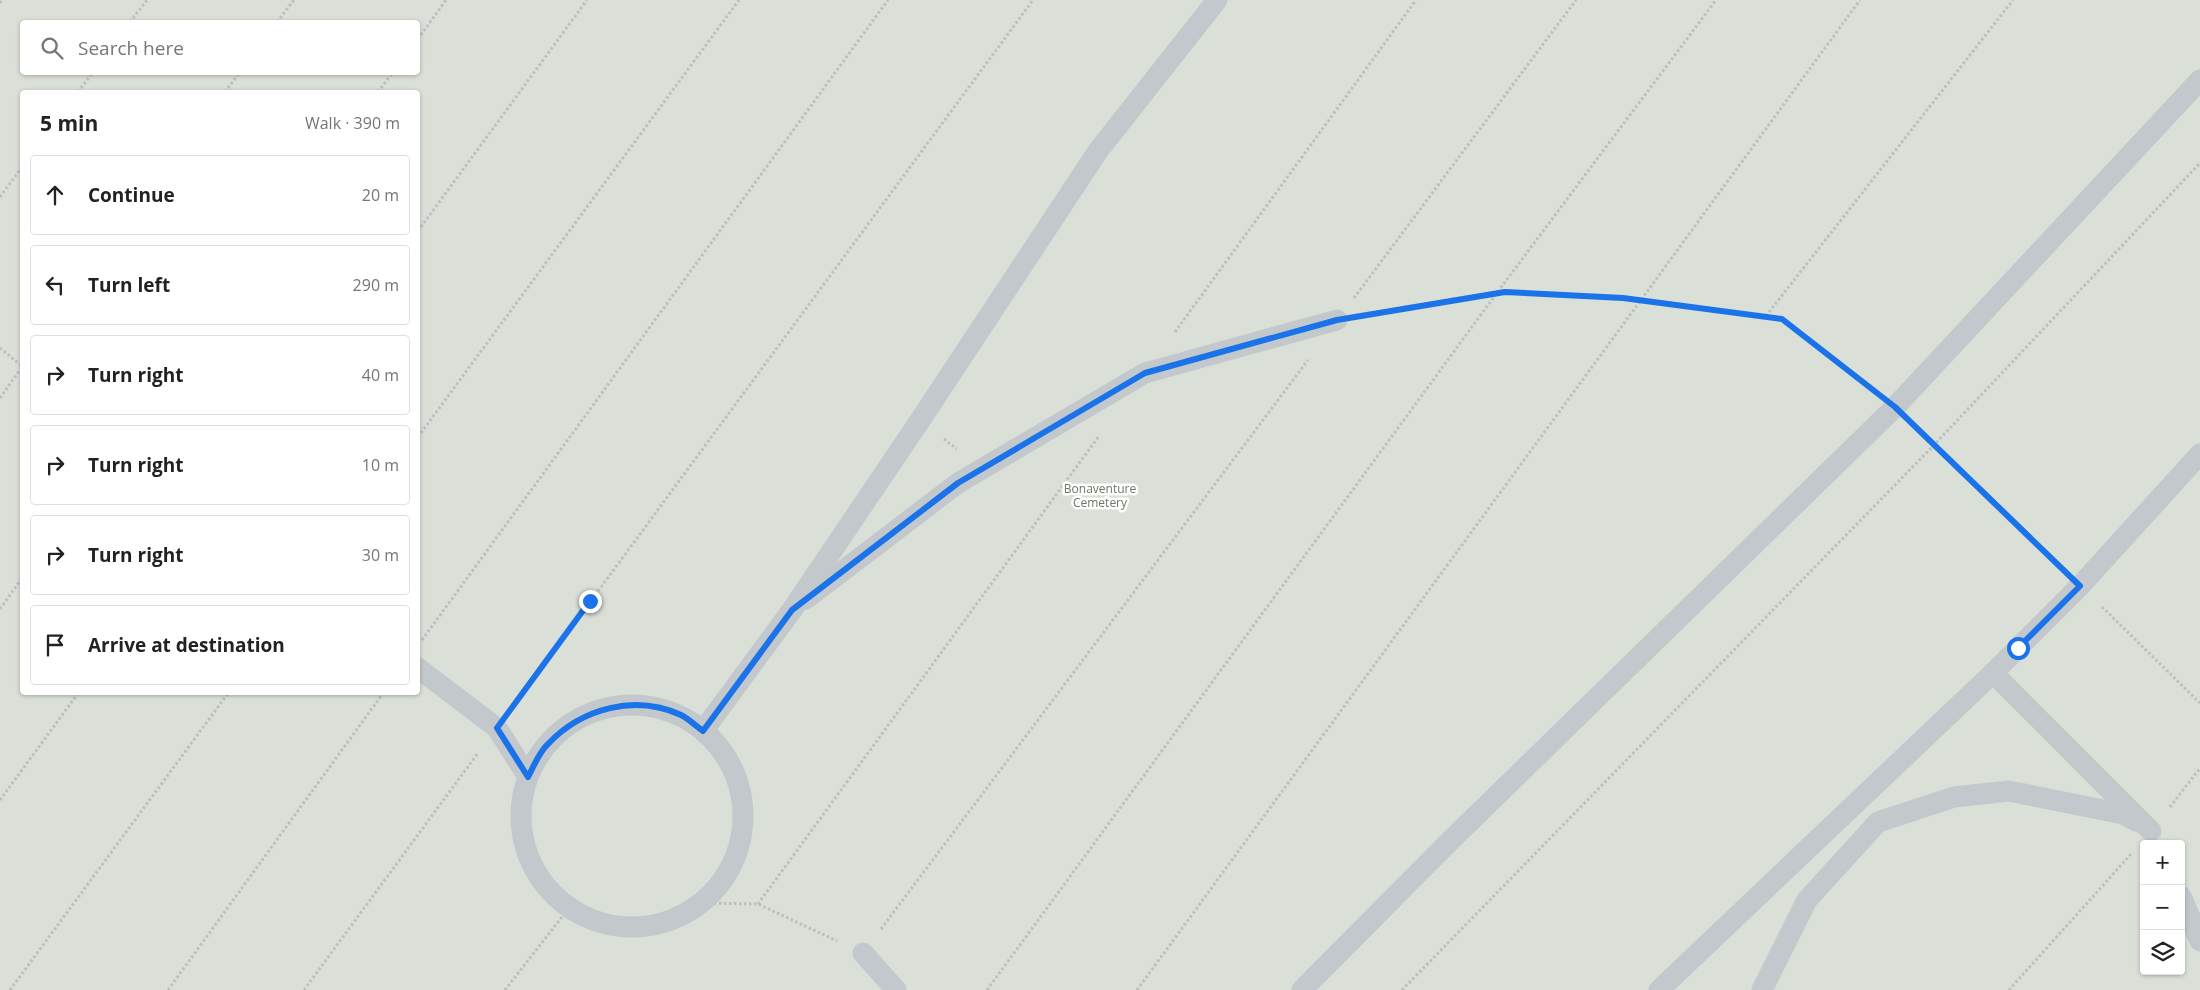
<!DOCTYPE html>
<meta charset="utf-8">
<style>
body{margin:0;font-family:"Open Sans",sans-serif;background:#f6f6f6;color:#222}
.controls{position:absolute;right:15px;bottom:15px;display:grid;overflow:hidden;border-radius:5px;box-shadow:0 1px 4px #0004}
.controls button{width:45px;height:45px;display:grid;place-items:center;padding:0;border:0;border-bottom:1px solid #e0e0e0;background:#fff;color:#222;font:25px sans-serif}
.stop{position:absolute;width:15px;height:15px;margin:-11px;border:4px solid #1a73e8;border-radius:50%;background:#fff}
.stop.end{background:#1a73e8;border-color:#fff;box-shadow:0 1px 5px #0008}
.list{margin:0;padding:0;list-style:none}
h2{display:flex;justify-content:space-between;align-items:center;height:65px;margin:0;padding:0 20px;font-size:21px}
h2 small{font-size:16px;font-weight:400;color:#767676}
.list li{display:grid;grid-template-columns:32px 1fr auto;gap:15px;align-items:center;box-sizing:border-box;height:80px;margin:0 10px 10px;padding:0 10px;border:1px solid #e0e0e0;border-radius:5px}
.list b{display:block;font-size:19px;white-space:nowrap}
.list em{font-size:16px;font-style:normal;color:#767676}
.icon{flex:none;width:28px;height:28px;fill:none;stroke:currentColor;stroke-width:2;stroke-linecap:round;stroke-linejoin:round}
.map{position:relative;flex:none;width:2200px;height:990px;overflow:hidden}
.search{position:absolute;background:#fff;box-shadow:0 1px 4px #0004;left:20px;top:20px;width:400px;height:55px;display:flex;align-items:center;gap:12px;box-sizing:border-box;padding:0 18px;border-radius:5px;color:#767676;font-size:19px}
.panel{position:absolute;background:#fff;box-shadow:0 1px 4px #0004;left:20px;top:90px;width:400px;height:605px;border-radius:5px}
.map>svg:first-child{display:block}
</style>
<div class="map">
<svg width="2200" height="990" viewBox="0 0 2200 990">
<rect width="100%" height="100%" fill="#fafaf8"/>
<path fill="#dadfd7" fill-rule="evenodd" d="M0 0H2200V990H0ZM22 22H418V72H22ZM22 92H418V692H22ZM2144 844H2181V971H2144Z"/>
<g fill="none" stroke-linecap="round" stroke-linejoin="round">
<g stroke="#bbbfc2" stroke-width="3" stroke-dasharray="2.5 2.5" stroke-linecap="butt">
<polyline points="0,3 2,0"/>
<polyline points="130,22 147,0"/>
<polyline points="277,22 294,0"/>
<polyline points="418,39 446,0"/>
<polyline points="78,92 93,72"/>
<polyline points="225,92 240,72"/>
<polyline points="378,92 393,72"/>
<polyline points="0,197 22,167"/>
<polyline points="418,231 587,0"/>
<polyline points="1354,298 1576,0"/>
<polyline points="1367,315 1505,292 1623,298 1782,319 1871,388"/>
<polyline points="1766,316 2013,0"/>
<polyline points="1175,332 1416,0"/>
<polyline points="0,348 22,366"/>
<polyline points="0,398 22,367"/>
<polyline points="1917,428 2058,564"/>
<polyline points="418,437 739,0"/>
<polyline points="944,439 957,449"/>
<polyline points="2102,607 2200,703"/>
<polyline points="0,609 22,578"/>
<polyline points="422,640 888,0"/>
<polyline points="515,704 1033,0"/>
<polyline points="0,800 79,692"/>
<polyline points="2170,807 2200,768"/>
<polyline points="704,903 758,904 837,941"/>
<polyline points="758,904 1099,436"/>
<polyline points="881,929 1308,360"/>
<polyline points="10,990 229,692"/>
<polyline points="168,990 384,692"/>
<polyline points="304,990 478,753"/>
<polyline points="505,990 569,908"/>
<polyline points="987,990 1496,294 1716,0"/>
<polyline points="1137,990 1860,0"/>
<polyline points="1402,990 1934,445 2200,163"/>
<polyline points="2009,990 2132,853"/>
</g>
<g stroke="#c3c8cc" stroke-width="21">
<polyline points="806,599 958,483 1145,373 1337,320"/>
<polyline points="418,668 497,728 528,777"/>
<polyline points="1993,673 2080,586 2200,454"/>
<circle cx="632" cy="816" r="111"/>
<polyline points="703,731 792,610 919,422 1098,151 1217,0"/>
<polyline points="2181,896 2200,941"/>
<polyline points="863,953 896,990"/>
<polyline points="1302,990 1447,844 1895,407 2200,80"/>
<polyline points="1659,990 1993,673 2151,831"/>
<polyline points="1762,990 1807,900 1878,822 1954,797 2009,791 2123,814 2136,821"/>
</g>
</g>
<g fill="none" stroke-linecap="round" stroke-linejoin="round">
<path stroke="#1a73e8" stroke-width="6" d="M590 601 497 728 528 777C534 766 539 752 548 744 582 708 635 694 681 715 689 719 696 726 703 731L792 610 958 483 1145 373 1337 320 1505 292 1623 298 1782 319 1895 407 2080 586 2018 648"/>
</g>
<g text-anchor="middle" dominant-baseline="central" stroke-width="5" stroke-linejoin="round" paint-order="stroke">
<g font-size="12" fill="#687a64" stroke="#fff">
<text x="1100" y="488">Bonaventure<tspan x="1100" dy="14">Cemetery</tspan></text>
</g>
</g>
</svg>
<div class="controls">
<button>+</button>
<button>−</button>
<button><svg class="icon" aria-label="layers" viewBox="0 0 24 24"><path d="M12 4l9 5-9 5-9-5zM3 14l9 5 9-5"/></svg></button>
</div>
<div class="stop" style="left:2018px;top:648px"></div>
<div class="stop end" style="left:590px;top:601px"></div>
<div class="search"><svg class="icon" aria-label="search" viewBox="0 0 24 24"><circle cx="10" cy="10" r="6"/><path d="M15 15l6 6"/></svg>Search here</div>
<section class="panel">
<h2>5 min<small>Walk · 390 m</small></h2>
<ul class="list">
<li><svg class="icon" aria-label="ahead" viewBox="0 0 24 24"><path d="M12 20V5M6 11l6-6 6 6"/></svg><div><b>Continue</b></div><em>20 m</em></li>
<li><svg class="icon" aria-label="left" viewBox="0 0 24 24"><path d="M17 20v-9H6M10 6l-5 5 5 5"/></svg><div><b>Turn left</b></div><em>290 m</em></li>
<li><svg class="icon" aria-label="right" viewBox="0 0 24 24"><path d="M7 20v-9h11M14 6l5 5-5 5"/></svg><div><b>Turn right</b></div><em>40 m</em></li>
<li><svg class="icon" aria-label="right" viewBox="0 0 24 24"><path d="M7 20v-9h11M14 6l5 5-5 5"/></svg><div><b>Turn right</b></div><em>10 m</em></li>
<li><svg class="icon" aria-label="right" viewBox="0 0 24 24"><path d="M7 20v-9h11M14 6l5 5-5 5"/></svg><div><b>Turn right</b></div><em>30 m</em></li>
<li><svg class="icon" aria-label="arrive" viewBox="0 0 24 24"><path d="M6 21V4h12l-3 4 3 4H6"/></svg><div><b>Arrive at destination</b></div></li>
</ul>
</section>
</div>
